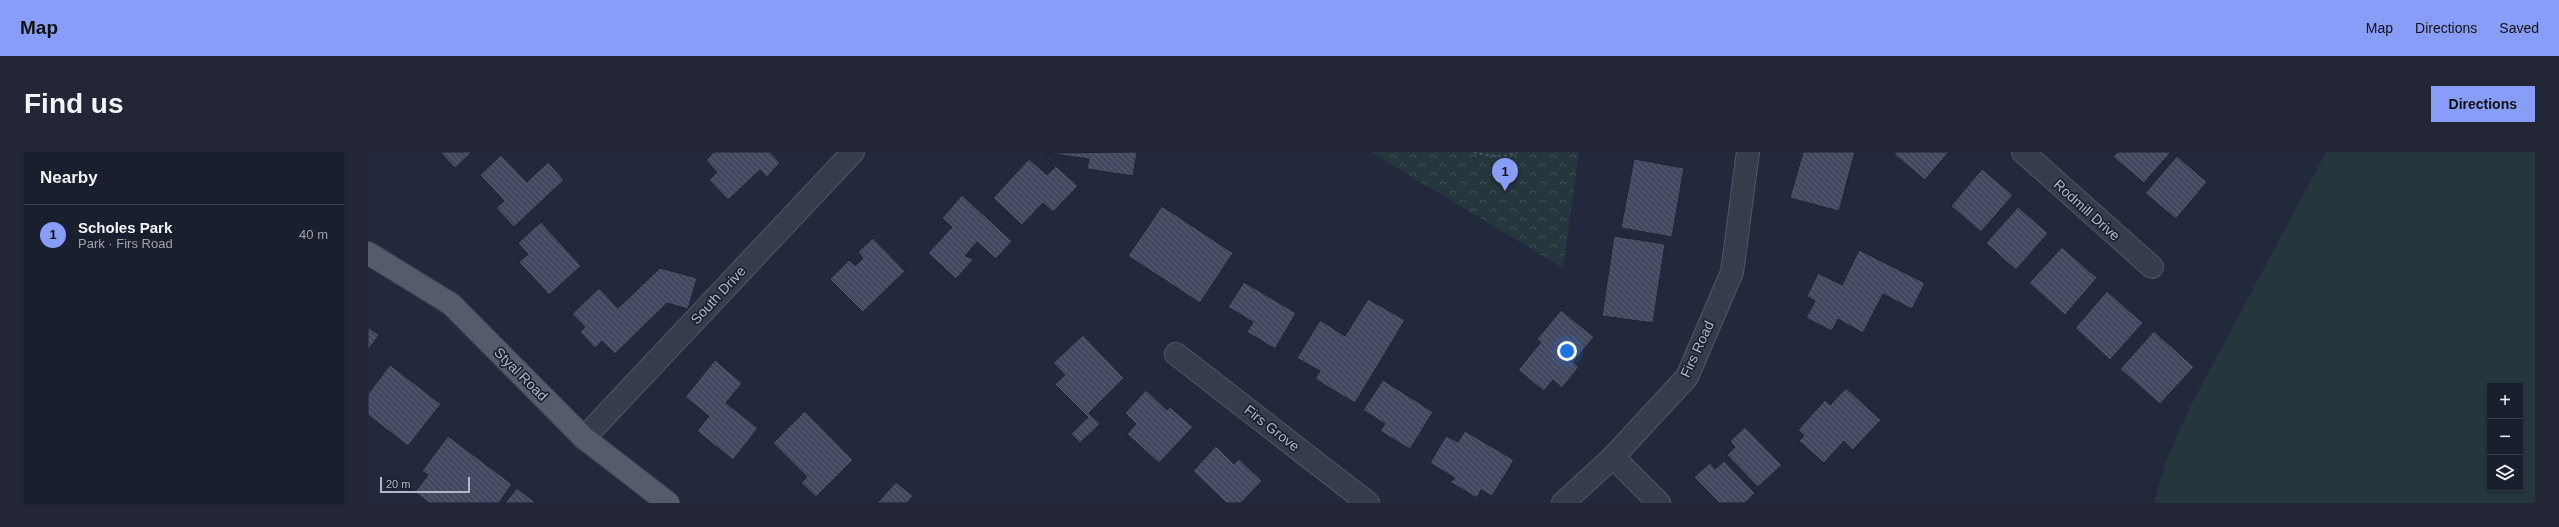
<!DOCTYPE html>
<meta charset="utf-8">
<style>
body{margin:0;font-family:Arial,sans-serif;background:#232735;color:#f1f3f6}
.controls{position:absolute;right:12px;bottom:12px;display:grid;overflow:hidden;border-radius:0px;box-shadow:0 1px 3px #0004}
.controls button{width:36px;height:36px;display:grid;place-items:center;padding:0;border:0;border-bottom:1px solid #383d49;background:#1a1f2d;color:#f1f3f6;font:20px sans-serif}
.scale{position:absolute;left:12px;bottom:10px;width:90px;box-sizing:border-box;padding-left:4px;border:2px solid #b2b6c8;border-top:0;font-size:11px;line-height:14px;white-space:nowrap;color:#b2b6c8;-webkit-text-stroke:3px #1c2131;paint-order:stroke}
.you{position:absolute;left:1199px;top:199px;width:14px;height:14px;margin:-10px;border:3px solid #fff;border-radius:50%;background:#1a73e8;box-shadow:0 0 0 6px #1a73e833}
.badge{display:grid;place-items:center;width:26px;height:26px;border-radius:50%;background:#879df8;color:#111;font-size:13px;font-weight:700}
.pin{position:absolute;translate:-50% -33px;filter:drop-shadow(0 1px 2px #0008)}
.pin::after{content:'';position:absolute;top:21px;width:14px;height:12px;background:inherit;clip-path:polygon(0 0,100% 0,50% 100%)}
.list{margin:0;padding:0;list-style:none}
h2{display:flex;justify-content:space-between;align-items:center;height:52px;margin:0;padding:0 16px;font-size:17px}
h2 small{font-size:13px;font-weight:400;color:#9fa2aa}
.list li{display:grid;grid-template-columns:26px 1fr auto;gap:12px;align-items:center;box-sizing:border-box;height:60px;padding:0 16px;border-top:1px solid #383d49}
.list b{display:block;font-size:15px;white-space:nowrap}
.list p{margin:0;font-size:13px;white-space:nowrap;color:#9fa2aa}
.list em{font-size:13px;font-style:normal;color:#9fa2aa}
.icon{flex:none;width:22px;height:22px;fill:none;stroke:currentColor;stroke-width:2;stroke-linecap:round;stroke-linejoin:round}
.map{position:relative;flex:none;width:2167px;height:351px;overflow:hidden;border-radius:0px}
header{display:flex;align-items:center;gap:24px;box-sizing:border-box;height:56px;padding:0 20px;background:#879df8;color:#111}
header strong{font-size:19px}
nav{display:flex;gap:22px;margin-inline-start:auto;font-size:14px}
.intro{display:flex;align-items:center;justify-content:space-between;box-sizing:border-box;height:96px;padding:0 24px}
h1{margin:0;font-size:28px}
.button{padding:10px 18px;border-radius:0px;background:#879df8;color:#111;font-size:14px;font-weight:700}
main{display:flex;gap:24px;padding:0 24px}
aside{flex:1;background:#1a1f2d;border-radius:0px;box-shadow:0 1px 3px #0004}
.map>svg:first-child{display:block}
</style>
<header>
<strong>Map</strong>
<nav><a>Map</a><a>Directions</a><a>Saved</a></nav>
</header>
<div class="intro"><h1>Find us</h1><a class="button">Directions</a></div>
<main>
<aside>
<h2>Nearby<small></small></h2>
<ul class="list">
<li><span class="badge">1</span><div><b>Scholes Park</b><p>Park · Firs Road</p></div><em>40 m</em></li>
</ul>
</aside>
<div class="map">
<svg width="2167" height="351" viewBox="0 0 2167 351">
<defs>
<pattern id="park-crowns" width="20" height="18" patternUnits="userSpaceOnUse"><rect width="20" height="18" fill="#25363d"/><path d="M2 6a3 3 0 1 1 6 0M12 15a3 3 0 1 1 6 0" fill="none" stroke="#425158"/></pattern>
<pattern id="building-back-hatch" width="6" height="6" patternUnits="userSpaceOnUse"><rect width="6" height="6" fill="#42485f"/><path d="M-1 5l2 2M0 0l6 6M5-1l2 2" fill="none" stroke="#5b6074"/></pattern>
</defs>
<rect width="100%" height="100%" fill="#23293c"/>
<path fill="#25363d" fill-rule="evenodd" d="M1958 0H2167V351H1786L1797 312 1821 257ZM2122 234H2152V336H2122Z"/>
<polygon fill="url(#park-crowns)" points="1003,0 1211,0 1195,116"/>
<g fill="url(#building-back-hatch)" stroke="#1e2333">
<polygon points="72,0 104,0 87,16"/>
<polygon points="346,0 402,0 412,11 399,25 392,18 360,48 341,28 349,20 338,8"/>
<polygon points="769,0 765,24 719,17 721,7 679,1"/>
<polygon points="1435,0 1487,0 1471,59 1422,46"/>
<polygon points="1528,0 1581,0 1557,28 1526,2"/>
<polygon points="1750,0 1803,0 1776,31 1745,5"/>
<polygon points="133,3 159,30 180,10 196,28 146,75 128,56 136,49 112,23"/>
<polygon points="1809,4 1839,30 1808,67 1777,41"/>
<polygon points="661,7 679,23 688,14 710,34 685,60 675,51 654,73 625,46"/>
<polygon points="1266,7 1316,16 1304,85 1253,76"/>
<polygon points="1614,17 1645,43 1613,80 1583,54"/>
<polygon points="594,43 644,89 628,107 609,90 597,104 606,107 588,127 560,101 584,75 574,66"/>
<polygon points="794,54 865,101 832,151 760,104"/>
<polygon points="1650,55 1680,81 1648,118 1618,91"/>
<polygon points="173,70 213,114 181,143 151,110 160,102 150,91"/>
<polygon points="1246,84 1297,92 1285,171 1234,164"/>
<polygon points="505,86 537,119 495,160 462,127 481,108 487,114 495,106 490,100"/>
<polygon points="1694,95 1729,126 1697,163 1661,131"/>
<polygon points="1491,98 1557,131 1544,157 1515,142 1495,181 1470,167 1464,179 1438,166 1447,149 1439,144 1450,121 1474,133"/>
<polygon points="292,116 329,126 320,157 299,151 247,202 234,189 227,196 212,180 217,175 204,162 231,136 250,156"/>
<polygon points="876,130 928,161 907,197 879,180 885,170 860,155"/>
<polygon points="1739,139 1775,171 1742,208 1707,176"/>
<polygon points="1000,147 1037,168 987,251 947,227 952,219 929,206 952,168 977,184"/>
<polygon points="1193,158 1226,185 1205,210 1211,215 1194,236 1185,228 1176,239 1150,218 1173,190 1169,187"/>
<polygon points="0,175 11,183 0,198"/>
<polygon points="1786,179 1826,215 1792,252 1752,217"/>
<polygon points="715,183 756,226 721,261 732,272 712,291 703,282 720,265 687,232 697,223 685,211"/>
<polygon points="347,208 374,231 358,251 390,276 365,308 329,279 341,264 317,245"/>
<polygon points="22,213 73,252 40,294 0,263 0,242"/>
<polygon points="1015,228 1065,260 1042,297 1012,279 1017,272 995,258"/>
<polygon points="1478,236 1513,268 1485,298 1476,289 1456,311 1431,289 1436,284 1430,278 1457,248 1462,253"/>
<polygon points="778,238 799,258 802,255 825,275 791,311 759,282 768,272 757,261"/>
<polygon points="437,259 485,308 448,345 433,331 439,325 405,291"/>
<polygon points="1377,275 1414,313 1390,335 1359,303 1367,295 1362,289"/>
<polygon points="1097,279 1146,308 1124,344 1113,338 1109,346 1082,330 1087,326 1062,311 1078,284 1090,290"/>
<polygon points="80,284 144,332 131,351 61,351 47,340 60,323 54,319"/>
<polygon points="848,294 866,312 871,307 894,329 873,351 858,351 825,319"/>
<polygon points="1356,309 1387,341 1377,351 1351,351 1326,325 1342,311 1347,317"/>
<polygon points="528,330 545,344 539,351 509,351"/>
<polygon points="149,336 168,351 137,351"/>
</g>
<g fill="none" stroke-linecap="round" stroke-linejoin="round">
<g stroke="#525667" stroke-width="24">
<g id="minor">
<polyline points="1655,0 1784,115"/>
<polyline points="808,202 1000,351"/>
<polyline points="216,286 485,0"/>
<polyline points="1245,305 1291,351"/>
<polyline points="1195,351 1245,305 1319,225 1364,120 1380,0"/>
</g>
</g>
<g stroke="#404555" stroke-width="24">
<polyline id="major" points="0,101 83,152 216,286 300,351"/>
</g>
<path stroke="#43535b" stroke-width="2.5" stroke-dasharray="3 3" stroke-linecap="butt" d="M1106 0C1118 4 1137 6 1149 0"/>
<use href="#minor" stroke="#373c4d" stroke-width="22"/>
<use href="#major" stroke="#555a6d" stroke-width="22"/>
</g>
<g text-anchor="middle" dominant-baseline="central" stroke-width="3.5" stroke-linejoin="round" paint-order="stroke">
<g font-size="14" fill="#b2b6c8" stroke="#1c2131">
<text transform="translate(1719 58) rotate(42)">Rodmill Drive</text>
<text transform="translate(350 143) rotate(-47)">South Drive</text>
<text transform="translate(1329 197) rotate(-65)">Firs Road</text>
<text transform="translate(153 222) rotate(45)">Styal Road</text>
<text transform="translate(904 276) rotate(38)">Firs Grove</text>
</g>
</g>
</svg>
<div class="controls">
<button>+</button>
<button>−</button>
<button><svg class="icon" aria-label="layers" viewBox="0 0 24 24"><path d="M12 4l9 5-9 5-9-5zM3 14l9 5 9-5"/></svg></button>
</div>
<div class="scale">20 m</div>
<div class="you"></div>
<div class="pin badge" style="left:1137px;top:39px">1</div>
</div>
</main>
